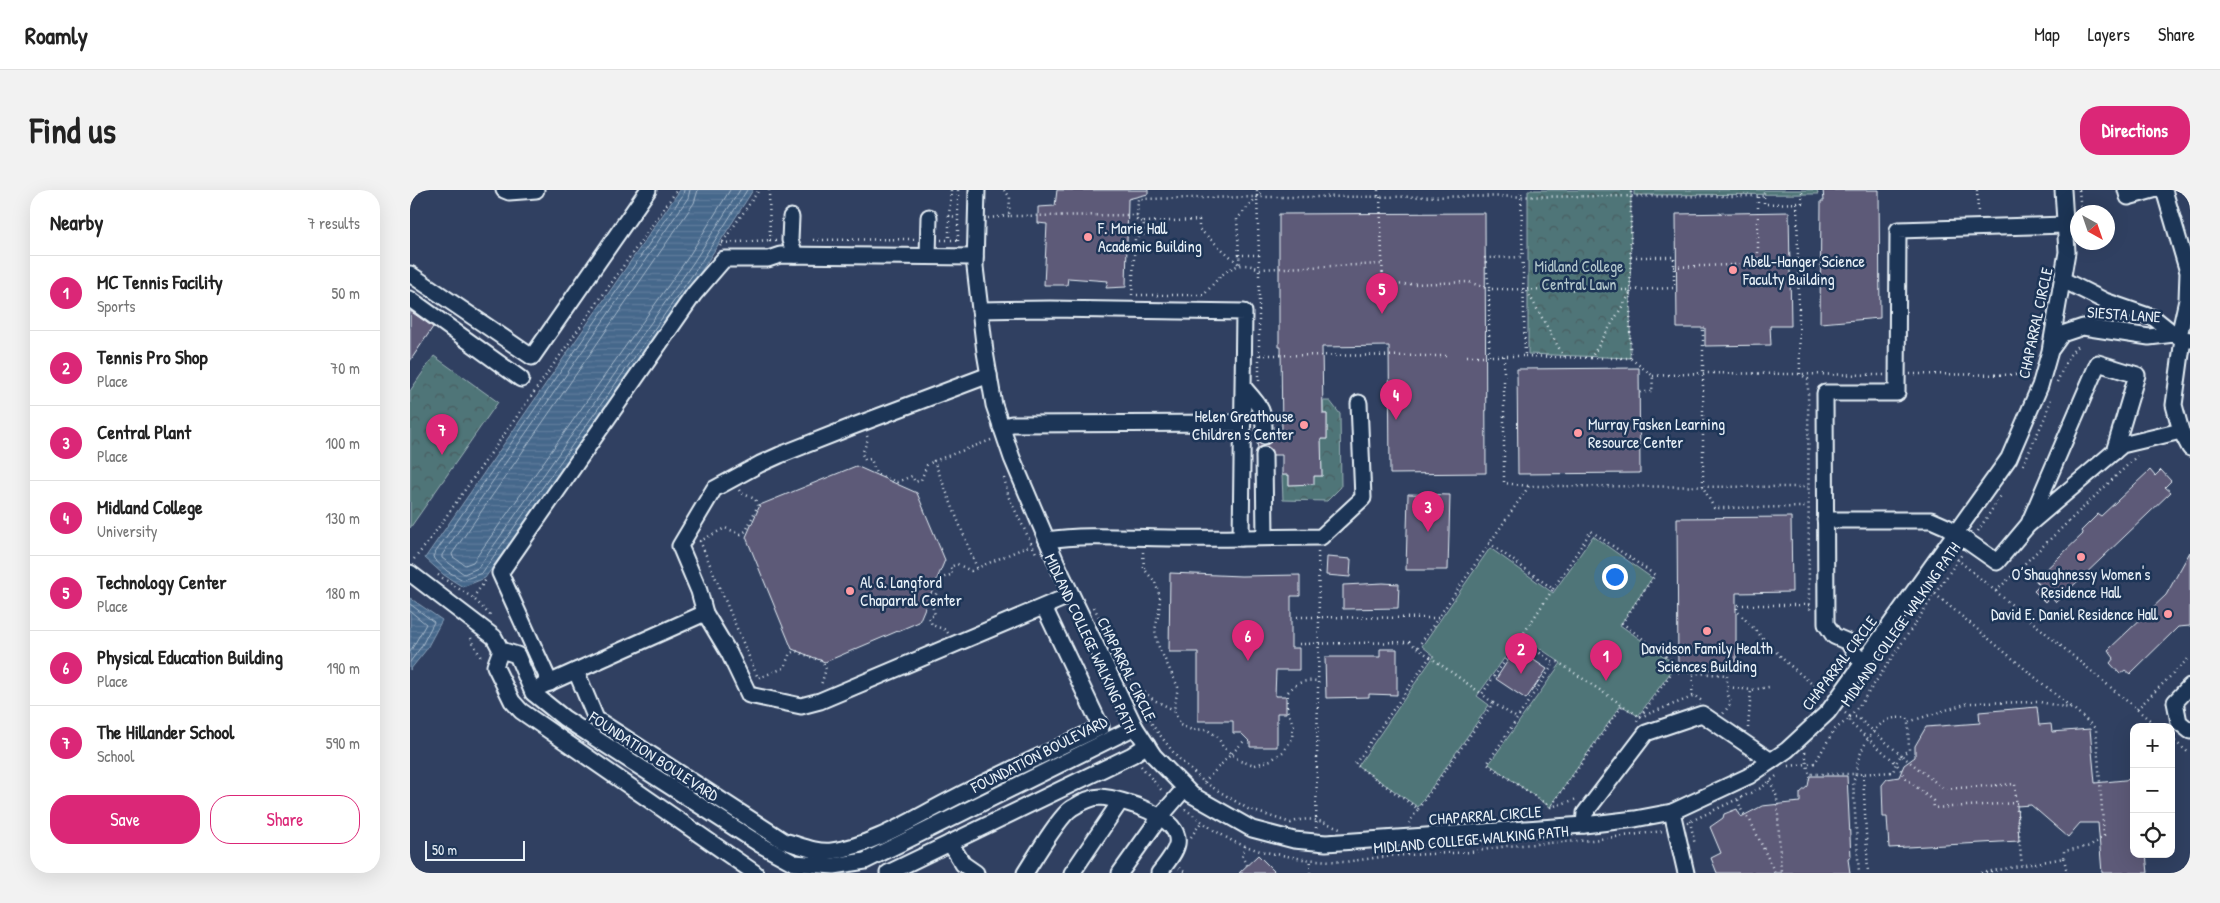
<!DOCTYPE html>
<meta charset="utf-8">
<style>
body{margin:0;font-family:"Patrick Hand",sans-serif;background:#f2f2f2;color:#222}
.controls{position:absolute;right:15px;bottom:15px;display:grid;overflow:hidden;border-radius:10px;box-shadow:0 5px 20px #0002}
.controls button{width:45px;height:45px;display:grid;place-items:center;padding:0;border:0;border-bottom:1px solid #e0e0e0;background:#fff;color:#222;font:25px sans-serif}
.compass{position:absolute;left:1660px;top:15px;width:45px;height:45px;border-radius:50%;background:#fff;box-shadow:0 5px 20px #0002;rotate:140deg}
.scale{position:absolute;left:15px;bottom:12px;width:100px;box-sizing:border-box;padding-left:5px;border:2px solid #e8f1f8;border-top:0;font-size:14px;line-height:18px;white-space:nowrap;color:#e8f1f8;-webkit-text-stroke:4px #1d3557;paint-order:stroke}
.you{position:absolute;left:1204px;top:386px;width:18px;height:18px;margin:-12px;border:4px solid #fff;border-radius:50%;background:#1a73e8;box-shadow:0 0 0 8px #1a73e833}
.badge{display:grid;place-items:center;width:32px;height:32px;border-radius:50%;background:#db2777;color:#fff;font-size:16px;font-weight:700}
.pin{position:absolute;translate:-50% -41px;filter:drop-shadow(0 1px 2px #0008)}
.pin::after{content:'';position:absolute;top:26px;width:18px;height:15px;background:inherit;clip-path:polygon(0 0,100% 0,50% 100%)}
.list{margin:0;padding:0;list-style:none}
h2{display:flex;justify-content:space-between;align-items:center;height:65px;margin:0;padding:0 20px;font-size:21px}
h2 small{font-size:16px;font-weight:400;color:#767676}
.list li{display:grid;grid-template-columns:32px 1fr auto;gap:15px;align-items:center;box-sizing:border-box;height:75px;padding:0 20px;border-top:1px solid #e0e0e0}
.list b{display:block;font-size:19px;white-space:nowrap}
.list p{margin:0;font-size:16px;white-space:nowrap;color:#767676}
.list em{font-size:16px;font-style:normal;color:#767676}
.actions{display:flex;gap:10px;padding:15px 20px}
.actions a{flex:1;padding:11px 0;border:1px solid #db2777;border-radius:20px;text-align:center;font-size:18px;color:#db2777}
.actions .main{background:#db2777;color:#fff}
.icon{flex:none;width:28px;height:28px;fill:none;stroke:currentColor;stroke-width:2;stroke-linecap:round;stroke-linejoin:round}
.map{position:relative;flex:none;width:1780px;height:683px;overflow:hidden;border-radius:20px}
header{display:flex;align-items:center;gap:30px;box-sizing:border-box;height:70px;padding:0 25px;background:#fff;border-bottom:1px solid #e0e0e0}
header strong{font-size:24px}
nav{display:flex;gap:28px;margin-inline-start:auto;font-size:18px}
.intro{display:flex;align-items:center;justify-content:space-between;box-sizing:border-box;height:120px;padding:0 30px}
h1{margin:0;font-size:35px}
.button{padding:12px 22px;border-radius:20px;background:#db2777;color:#fff;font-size:18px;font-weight:700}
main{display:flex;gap:30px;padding:0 30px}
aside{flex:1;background:#fff;border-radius:20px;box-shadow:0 5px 20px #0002}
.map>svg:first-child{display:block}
</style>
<header>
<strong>Roamly</strong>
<nav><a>Map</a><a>Layers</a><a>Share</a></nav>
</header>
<div class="intro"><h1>Find us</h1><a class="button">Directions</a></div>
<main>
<aside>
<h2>Nearby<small>7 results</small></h2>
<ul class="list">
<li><span class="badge">1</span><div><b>MC Tennis Facility</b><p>Sports</p></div><em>50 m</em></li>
<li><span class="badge">2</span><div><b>Tennis Pro Shop</b><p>Place</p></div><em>70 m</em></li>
<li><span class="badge">3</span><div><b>Central Plant</b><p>Place</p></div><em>100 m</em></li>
<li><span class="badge">4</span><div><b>Midland College</b><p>University</p></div><em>130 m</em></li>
<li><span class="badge">5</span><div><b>Technology Center</b><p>Place</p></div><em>180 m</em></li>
<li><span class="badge">6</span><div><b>Physical Education Building</b><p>Place</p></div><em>190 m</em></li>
<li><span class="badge">7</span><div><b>The Hillander School</b><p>School</p></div><em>590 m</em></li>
</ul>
<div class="actions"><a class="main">Save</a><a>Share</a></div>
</aside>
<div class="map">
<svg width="1780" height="683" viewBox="0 0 1780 683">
<defs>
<pattern id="park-crowns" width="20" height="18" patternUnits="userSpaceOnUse" patternTransform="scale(1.25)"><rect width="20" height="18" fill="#4f7578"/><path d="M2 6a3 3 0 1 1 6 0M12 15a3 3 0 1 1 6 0" fill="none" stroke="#4a5e61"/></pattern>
<pattern id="water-rules" width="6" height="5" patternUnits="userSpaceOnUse" patternTransform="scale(1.25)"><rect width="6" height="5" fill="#45678b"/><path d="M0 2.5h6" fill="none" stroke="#607d9c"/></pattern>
</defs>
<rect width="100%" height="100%" fill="#304061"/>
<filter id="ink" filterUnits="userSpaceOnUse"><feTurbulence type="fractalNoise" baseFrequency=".02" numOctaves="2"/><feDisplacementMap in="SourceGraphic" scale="10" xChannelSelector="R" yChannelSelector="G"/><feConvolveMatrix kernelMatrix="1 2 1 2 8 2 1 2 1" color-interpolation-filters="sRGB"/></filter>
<g filter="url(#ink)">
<g fill="url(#park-crowns)" stroke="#9cb3b8">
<polygon points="1118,0 1221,0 1220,168 1118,164"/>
<polygon points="1224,0 1407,0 1408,4 1224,5"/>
<polygon points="24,166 88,212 0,338 0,201"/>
<polygon points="913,211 920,211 930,224 931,297 917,311 873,310 872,285 879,285 879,295 903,294 904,286 912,286 911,249 917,249 917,224 913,223"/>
</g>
<polygon fill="#4f7578" stroke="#9cb3b8" points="1183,346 1242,388 1210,435 1266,475 1228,526 1211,515 1140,617 1079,574 1151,473 1111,445 1067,506 1079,515 1008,617 948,576 1024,466 1012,456 1080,358 1143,403"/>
<g fill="url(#water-rules)" stroke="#869eb7">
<polygon points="270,0 343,0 292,80 75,388 53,397 34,385 15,368"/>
<polygon points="0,408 32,430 16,460 0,480"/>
</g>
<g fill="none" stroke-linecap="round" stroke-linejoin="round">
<g stroke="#a7bacc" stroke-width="1">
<polyline points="274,0 273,5 23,366 24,369 37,381 53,390 72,383 288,77 337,0"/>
<polyline points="280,0 278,8 32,365 32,368 54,384 68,378 283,73 330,0"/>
<polyline points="288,0 284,13 42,364 43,367 55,375 63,372 277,69 320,0"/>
<polyline points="0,414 24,432 11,457 0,472"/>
<polyline points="0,421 16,434 0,462"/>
</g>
</g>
<g fill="#5d5a78" stroke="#e8f1f8">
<polygon points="647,0 738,0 738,4 718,9 716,97 696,98 698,91 658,88 657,95 634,95 637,34 628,33 628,17 645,16"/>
<polygon points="1413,0 1469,0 1470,128 1410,133 1411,11 1414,11"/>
<polygon points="1379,22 1381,136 1360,136 1361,155 1295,156 1295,138 1267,138 1266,24"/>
<polygon points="1075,23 1076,283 980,284 979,156 912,157 913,224 917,224 917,249 911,249 912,286 904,286 904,294 879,295 879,285 872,285 872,265 863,265 858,257 853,256 848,259 847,252 853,255 858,254 863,245 872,245 871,157 869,157 869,24"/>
<polygon points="0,121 23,137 0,171"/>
<polygon points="1229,178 1230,283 1108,284 1107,179"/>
<polygon points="446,276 507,303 535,370 509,432 415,472 382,459 336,347 350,315"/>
<polygon points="1740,280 1745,286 1751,280 1761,291 1755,297 1761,302 1646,412 1641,406 1635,412 1624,401 1630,395 1625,390 1673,344 1671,341 1688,324 1691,326"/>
<polygon points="998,304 1040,305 1038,380 996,380"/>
<polygon points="1381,327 1382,402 1326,403 1326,479 1268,480 1267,328"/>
<polygon points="1780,362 1780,436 1768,437 1720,484 1715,480 1710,484 1700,473 1704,468 1698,460 1756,405"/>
<polygon points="917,367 941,369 940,387 916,385"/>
<polygon points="760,383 831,386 890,385 890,406 881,406 881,458 889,458 889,480 866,480 865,506 876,506 876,523 867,523 867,557 840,557 840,552 831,543 823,543 823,531 788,531 788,462 759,462"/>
<polygon points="973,393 989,394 988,418 933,419 933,395"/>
<polygon points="1106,458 1137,479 1116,509 1086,489"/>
<polygon points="970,459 987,459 987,505 959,504 959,507 916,508 915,467 970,467"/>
<polygon points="1627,517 1629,535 1641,534 1642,542 1680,539 1685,593 1724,589 1724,664 1736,664 1738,683 1692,683 1688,633 1670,633 1658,647 1621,615 1607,616 1609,651 1479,658 1477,627 1473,627 1472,595 1477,589 1489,587 1494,575 1505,567 1505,556 1516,537 1570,533 1569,522"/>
<polygon points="1400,586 1437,586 1441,667 1438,669 1440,683 1307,683 1301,668 1311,663 1300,637 1313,628 1314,624 1327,619 1331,627 1352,616 1390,612 1390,603 1398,596"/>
<polygon points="848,665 866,683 829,683"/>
</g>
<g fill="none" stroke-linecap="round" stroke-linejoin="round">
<g stroke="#e8f1f8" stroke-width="19">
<g id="minor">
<polyline points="94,0 99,2 126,0"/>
<polyline points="567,0 565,77 575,162 584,215 602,268 650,381 725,537 744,566 782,605 842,639 884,650 916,653 1174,635 1225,629 1262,622 1339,586 1377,560 1418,522 1599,268 1630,196 1640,161 1657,62 1653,0"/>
<polyline points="1716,0 1718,7 1743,0"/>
<polyline points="1754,0 1778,82 1777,110 1769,146"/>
<polyline points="381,27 380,50 385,65"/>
<polyline points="518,66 519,27"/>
<polyline points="0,84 122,167 238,0"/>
<polyline points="1653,90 1695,111 1744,128 1764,144"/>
<polyline points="0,109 111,189"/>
<polyline points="570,120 640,119 834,122 831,348"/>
<polyline points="1773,149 1764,215 1771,241 1780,258"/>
<polyline points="1642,158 1652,144 1673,137 1739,147 1764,144 1773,149 1780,150"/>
<polyline points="579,185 441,237 370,265 350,274 304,299 270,356 289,401 295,423 319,463 339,505 391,516 410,511 661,405"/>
<path d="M834 198C850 216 855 220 854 246"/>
<polyline points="591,237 602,234 833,233"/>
<polyline points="854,265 855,347"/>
<polyline points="1415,330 1521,330 1537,337 1587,372 1618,335 1712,255 1771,241"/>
<polyline points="1620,331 1688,173 1727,185 1704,262"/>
<path d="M637 350C678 344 718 348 759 348 810 349 861 347 911 347L953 308 949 213"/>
<polyline points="0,383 84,447 91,460"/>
<polyline points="91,460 107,465 123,503 154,528 351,655 384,673 424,676 455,671 725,537"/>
<polyline points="91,460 85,476 102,511 111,521 345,683"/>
<polyline points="1454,472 1447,467 1438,452 1424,446 1416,434 1415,203 1487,203 1488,40 1655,35"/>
<path d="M166 481 186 529 374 651C389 655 406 663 422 661 462 656 508 626 544 608 592 583 642 561 691 537L634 417"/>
<polyline points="140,493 90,383 284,104 314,69 358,69 370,65 565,67"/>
<polyline points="132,496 295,423"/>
<polyline points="1780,496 1765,512 1769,532 1780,541"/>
<polyline points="1262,622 1276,683"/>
<polyline points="1174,635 1175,623 1236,543 1292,524 1361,571"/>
<polyline points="540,653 553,674 566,683"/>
<polyline points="478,683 722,565 737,555"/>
<path d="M615 683C624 669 650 625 662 618 670 613 681 607 691 607 711 609 772 626 767 654 765 664 755 675 749 683"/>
<polyline points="662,683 710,612"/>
<polyline points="710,683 750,627 775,598"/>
</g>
</g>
<g stroke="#e8f1f8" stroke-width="2.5" stroke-dasharray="1 4" stroke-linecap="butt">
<polyline points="359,0 360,50 368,50"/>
<polyline points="541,0 539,26 548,27"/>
<polyline points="548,0 548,53"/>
<polyline points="594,0 600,7 599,26 727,25"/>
<polyline points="847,0 847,7 849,65 829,65 827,29 853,0"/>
<polyline points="968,0 968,7"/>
<polyline points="1567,0 1568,22"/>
<polyline points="1669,0 1671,22"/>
<polyline points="970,7 973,95 1059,92 1079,99"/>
<polyline points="1354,7 1354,14 1392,13 1392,0"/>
<polyline points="1387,13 1390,184 1398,189 1399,415 1401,422"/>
<polyline points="539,26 539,49"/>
<polyline points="578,28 599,26"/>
<polyline points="734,32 789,30 789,39 830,75 829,65"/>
<polyline points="403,50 505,49"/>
<polyline points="531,50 547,50"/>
<polyline points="312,53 360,50"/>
<polyline points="310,56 349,0"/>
<polyline points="849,65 849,193"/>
<polyline points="1264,77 1348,74 1348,7"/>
<polyline points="1079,98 1075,68 1113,67"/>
<polyline points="1117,101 1154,167"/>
<polyline points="722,105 725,49 733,45 734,32 727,30 728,9 847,7 1348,6 1354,6 1354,0"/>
<path d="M727 105H794C808 88 824 66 849 79L973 74"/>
<polyline points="1293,140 1293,297 1304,318 1398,317"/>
<polyline points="850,165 1036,166"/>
<polyline points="1057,166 1115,166 1111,0"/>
<polyline points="1079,166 1079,99 1221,100 1264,98 1264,67 1221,67"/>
<polyline points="1094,166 1094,293 1118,296"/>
<polyline points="1115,166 1181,168 1221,102"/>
<polyline points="1181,168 1220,168 1243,186 1242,202 1229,202"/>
<polyline points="1220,168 1221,0"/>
<polyline points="1500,184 1619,185"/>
<polyline points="1243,186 1293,183 1474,185"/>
<polyline points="1647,192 1658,167 1669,154"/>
<polyline points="457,246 458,249 452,264 455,270 461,269 466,284 487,292 502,286 505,292 511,290 517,275 524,271"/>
<polyline points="581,250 524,271 567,378 621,355"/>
<polyline points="1613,275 1636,225 1641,209"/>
<polyline points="594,288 599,308 626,363"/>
<polyline points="329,300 331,303 345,309 348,315 336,341 331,344 315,338 290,351 348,488 374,478 380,463 386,461 413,472 416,479 411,495"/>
<polyline points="1568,341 1592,304"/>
<polyline points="1079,353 1143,399 1110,449"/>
<path d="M733 362 734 379 745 392 750 407 749 422 745 440 748 455 768 497 764 520 770 535 782 540 796 539 808 547 813 557 830 571 845 575 861 570 873 562 882 549 883 535 877 519 878 502C887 492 894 490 908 491"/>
<polyline points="4,369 16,355 267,0"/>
<polyline points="1547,369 1748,537"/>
<polyline points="28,385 63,408 81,426"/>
<polyline points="1143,399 1181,341 1245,385 1212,433 1265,473 1265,478 1230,527 1148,472 1144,473"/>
<polyline points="1586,401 1727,266"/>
<polyline points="1525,404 1663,519"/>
<polyline points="63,408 77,388"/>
<polyline points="1399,415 1327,415 1327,421 1376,472 1414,504"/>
<path d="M684 417 743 536 767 567 794 592 838 619 881 633C898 625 913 632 930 638"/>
<polyline points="887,427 1028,428 1119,296 1398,297"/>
<polyline points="538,443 536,440 522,435 519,427 525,425 522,415 532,388 543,384 540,377 547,374 561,381 567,378"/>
<polyline points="61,448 72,470"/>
<polyline points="889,454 999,452 1020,467 945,574 1008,619 999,633"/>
<polyline points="1008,457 1028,428"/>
<polyline points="1020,467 1072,504"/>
<polyline points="1265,479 1266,482 1317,485 1317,502 1321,513 1313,524"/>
<polyline points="1318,497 1341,500"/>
<polyline points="725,502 732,500 744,510 764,520"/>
<polyline points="1282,506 1283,483"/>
<polyline points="1083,513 1107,528"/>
<polyline points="1727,519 1780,467"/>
<polyline points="1435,523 1440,527 1440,533 1486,573 1483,582 1446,584 1443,592 1449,683"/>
<polyline points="1440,527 1447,527 1491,565 1499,560 1498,532"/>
<polyline points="1227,531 1230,527 1285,506 1292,511"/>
<polyline points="1338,538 1341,500 1359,497"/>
<polyline points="1761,548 1780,564"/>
<path d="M1395 562 1399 584H1446C1446 566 1462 534 1481 529 1486 527 1492 528 1497 527L1498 532 1558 513 1630 512 1664 519 1686 539 1694 646 1681 656 1654 661V668L1571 683"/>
<polyline points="731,576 753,602"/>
<polyline points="1379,576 1405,573 1424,540 1436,531 1452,512 1552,364"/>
<polyline points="1453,584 1458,683"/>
<polyline points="1360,591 1367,607 1371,683"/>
<polyline points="794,592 835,550"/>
<polyline points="1328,610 1332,622 1340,630 1365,683"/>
<path d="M1607 613 1524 618 1523 611 1497 589 1486 573 1491 565 1534 599 1605 594C1607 621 1609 648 1612 675"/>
<polyline points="1142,615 1212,516"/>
<polyline points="775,619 802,639 824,652 850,661 893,669 934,672 979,666 1061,662 1097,656 1182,650 1253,641"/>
<polyline points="1008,619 1083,513 1072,504 1110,449 1144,473 1077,574 1141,617 1167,609"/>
<polyline points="1280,631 1285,655"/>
<polyline points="1277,633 1351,598 1369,584"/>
<polyline points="906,638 909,428 908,359"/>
<polyline points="781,647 792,631"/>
<polyline points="835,656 832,667 837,675"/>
<polyline points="1654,668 1657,683"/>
<polyline points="769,678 776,683"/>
<polyline points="900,683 901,669"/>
</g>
<use href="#minor" stroke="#1d3557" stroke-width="15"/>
</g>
</g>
<g fill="#ff9aa2" stroke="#1d3557" stroke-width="2">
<circle cx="678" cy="47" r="5"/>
<circle cx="1323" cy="80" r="5"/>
<circle cx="894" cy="235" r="5"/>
<circle cx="1168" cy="243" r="5"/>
<circle cx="1671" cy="367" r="5"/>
<circle cx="440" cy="401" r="5"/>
<circle cx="1758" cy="424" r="5"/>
<circle cx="1297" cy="441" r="5"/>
</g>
<g text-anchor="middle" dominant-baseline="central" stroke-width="5" stroke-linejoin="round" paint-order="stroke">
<g font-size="16" fill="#e8f1f8" stroke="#1d3557" text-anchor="start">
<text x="688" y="38">F. Marie Hall<tspan x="688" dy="18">Academic Building</tspan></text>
<text x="1333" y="71">Abell-Hanger Science<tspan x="1333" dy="18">Faculty Building</tspan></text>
<text x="884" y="226" text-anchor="end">Helen Greathouse<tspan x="884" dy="18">Children's Center</tspan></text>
<text x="1178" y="234">Murray Fasken Learning<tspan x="1178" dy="18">Resource Center</tspan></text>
<text x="1671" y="384" text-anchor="middle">O’Shaughnessy Women's<tspan x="1671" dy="18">Residence Hall</tspan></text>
<text x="450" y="392">Al G. Langford<tspan x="450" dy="18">Chaparral Center</tspan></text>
<text x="1748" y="424" text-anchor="end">David E. Daniel Residence Hall</text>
<text x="1297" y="458" text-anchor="middle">Davidson Family Health<tspan x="1297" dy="18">Sciences Building</tspan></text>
</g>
<g font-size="16" fill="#b2c6cb" stroke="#1d3557">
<text x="1169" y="76">Midland College<tspan x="1169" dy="18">Central Lawn</tspan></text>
</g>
<g font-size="16" fill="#e8f1f8" stroke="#1d3557">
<text transform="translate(1714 124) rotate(4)">SIESTA LANE</text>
<text transform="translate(1625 133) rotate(-78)">CHAPARRAL CIRCLE</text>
<text transform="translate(1490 434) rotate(-55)">MIDLAND COLLEGE WALKING PATH</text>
<text transform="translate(681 453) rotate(65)">MIDLAND COLLEGE WALKING PATH</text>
<text transform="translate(1429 473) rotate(-53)">CHAPARRAL CIRCLE</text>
<text transform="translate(717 479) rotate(64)">CHAPARRAL CIRCLE</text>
<text transform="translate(629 564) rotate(-27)">FOUNDATION BOULEVARD</text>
<text transform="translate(244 566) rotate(33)">FOUNDATION BOULEVARD</text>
<text transform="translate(1075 625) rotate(-4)">CHAPARRAL CIRCLE</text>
<text transform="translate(1061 649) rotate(-5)">MIDLAND COLLEGE WALKING PATH</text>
</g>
</g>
</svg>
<div class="controls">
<button>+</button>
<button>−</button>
<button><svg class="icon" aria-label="locate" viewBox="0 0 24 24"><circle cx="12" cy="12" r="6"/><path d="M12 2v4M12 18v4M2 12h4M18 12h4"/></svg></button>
</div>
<svg class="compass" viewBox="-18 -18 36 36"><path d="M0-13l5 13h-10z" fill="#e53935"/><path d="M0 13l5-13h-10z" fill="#767676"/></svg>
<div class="scale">50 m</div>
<div class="you"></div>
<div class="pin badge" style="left:1196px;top:491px">1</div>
<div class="pin badge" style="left:1111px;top:484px">2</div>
<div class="pin badge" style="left:1018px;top:342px">3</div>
<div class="pin badge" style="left:986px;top:230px">4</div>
<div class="pin badge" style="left:972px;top:124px">5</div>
<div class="pin badge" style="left:838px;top:471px">6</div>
<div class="pin badge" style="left:32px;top:265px">7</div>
</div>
</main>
